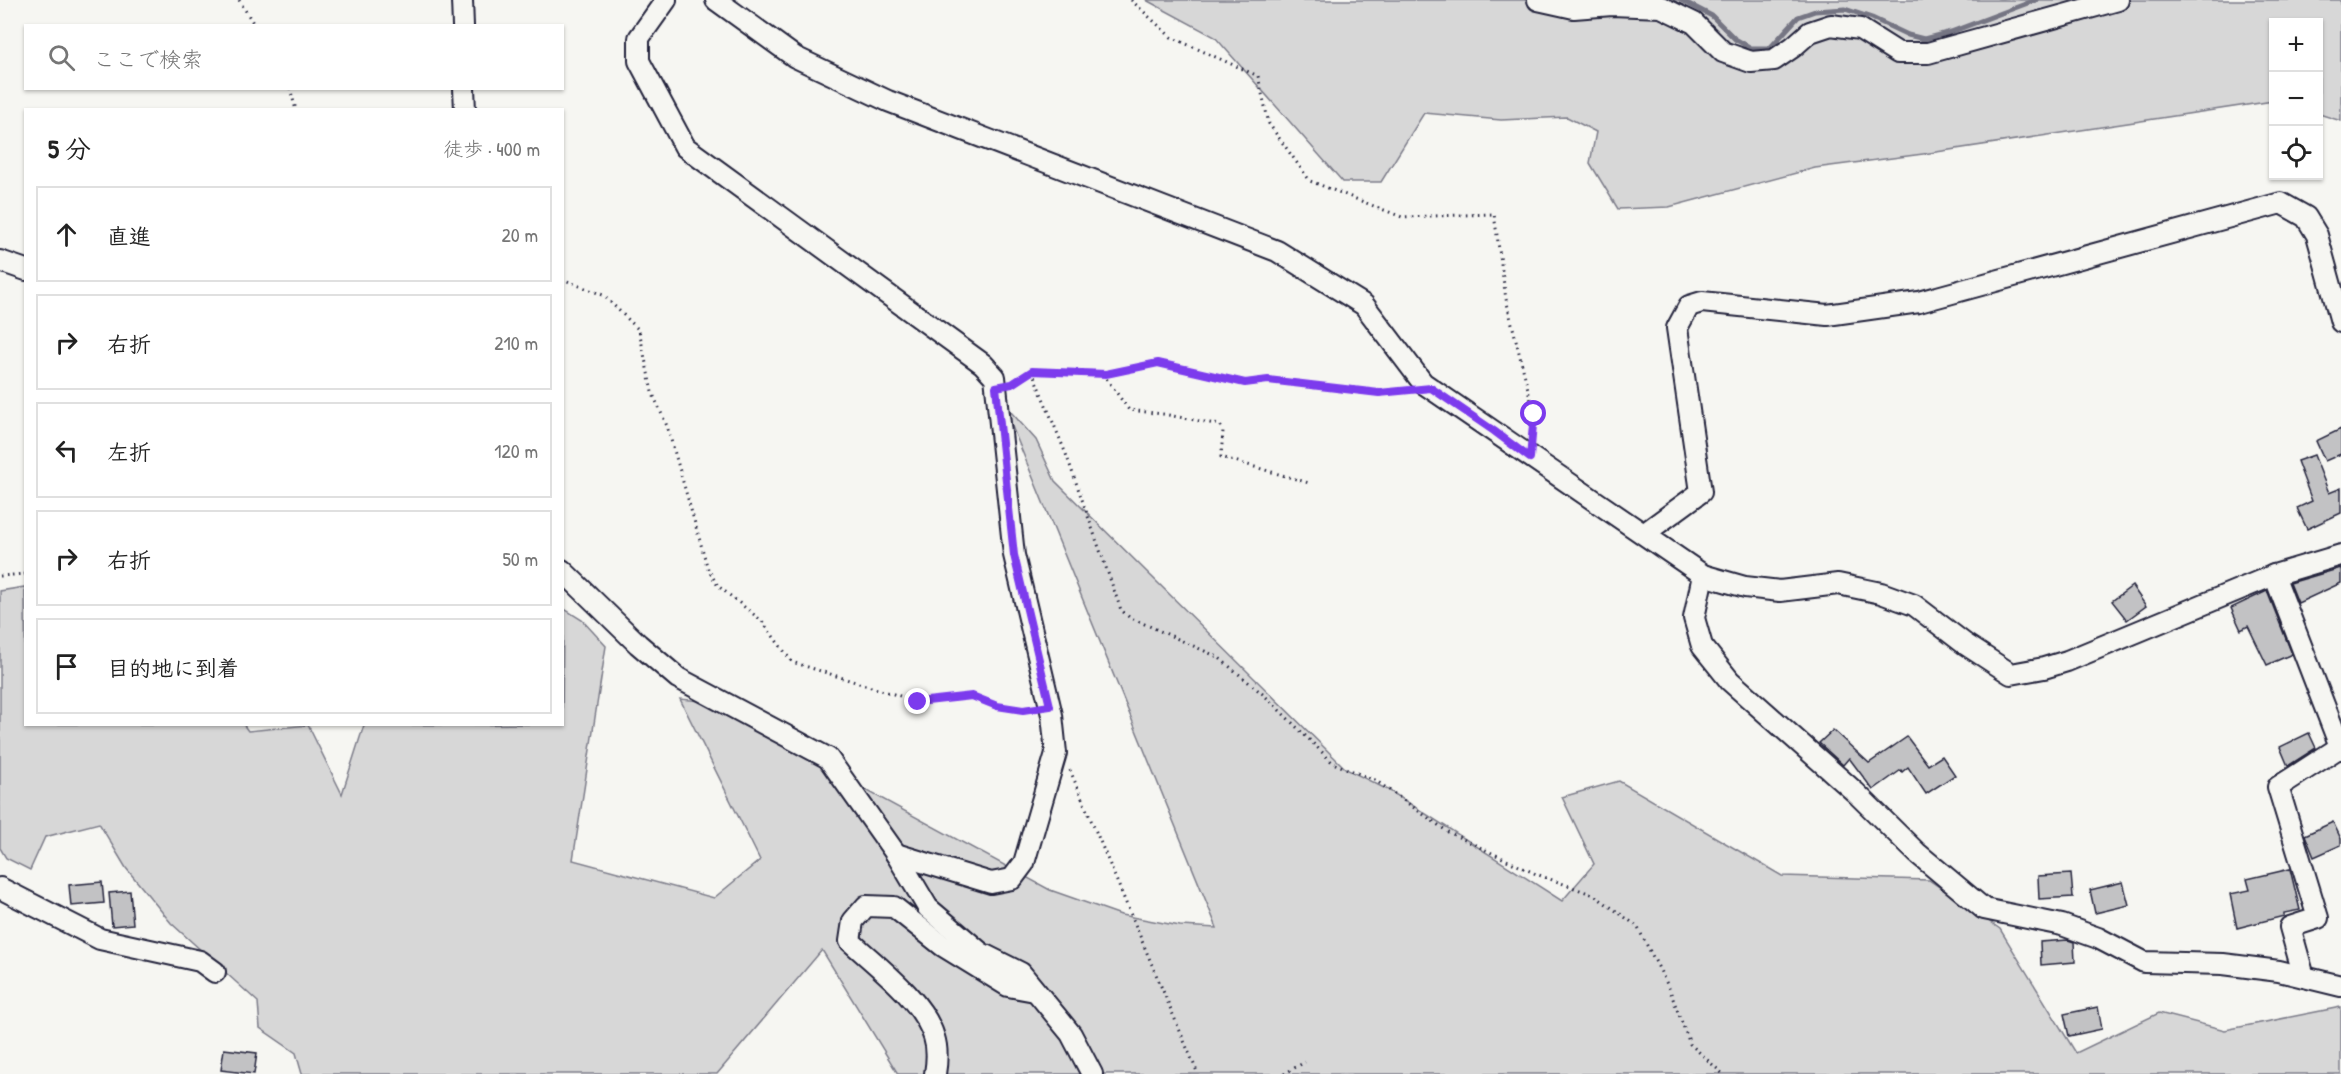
<!DOCTYPE html>
<html lang="ja">
<meta charset="utf-8">
<style>
body{margin:0;font-family:"Patrick Hand","Klee One",sans-serif;background:#f6f6f6;color:#222}
.controls{position:absolute;right:18px;top:18px;display:grid;overflow:hidden;border-radius:0px;box-shadow:0 2px 4px #0004}
.controls button{width:54px;height:54px;display:grid;place-items:center;padding:0;border:0;border-bottom:2px solid #e0e0e0;background:#fff;color:#222;font:30px sans-serif}
.stop{position:absolute;width:18px;height:18px;margin:-14px;border:4px solid #7c3aed;border-radius:50%;background:#fff}
.stop.end{background:#7c3aed;border-color:#fff;box-shadow:0 2px 6px #0008}
.list{margin:0;padding:0;list-style:none}
h2{display:flex;justify-content:space-between;align-items:center;height:78px;margin:0;padding:0 24px;font-size:26px}
h2 small{font-size:20px;font-weight:400;color:#767676}
.list li{display:grid;grid-template-columns:39px 1fr auto;gap:18px;align-items:center;box-sizing:border-box;height:96px;margin:0 12px 12px;padding:0 12px;border:2px solid #e0e0e0;border-radius:0px}
.list b{display:block;font-size:22px;white-space:nowrap}
.list em{font-size:20px;font-style:normal;color:#767676}
.icon{flex:none;width:33px;height:33px;fill:none;stroke:currentColor;stroke-width:2;stroke-linecap:round;stroke-linejoin:round}
.map{position:relative;flex:none;width:2341px;height:1074px;overflow:hidden}
.search{position:absolute;background:#fff;box-shadow:0 2px 4px #0004;left:24px;top:24px;width:540px;height:66px;display:flex;align-items:center;gap:15px;box-sizing:border-box;padding:0 21px;border-radius:0px;color:#767676;font-size:22px}
.panel{position:absolute;background:#fff;box-shadow:0 2px 4px #0004;left:24px;top:108px;width:540px;height:618px;border-radius:0px}
.map>svg:first-child{display:block}
</style>
<div class="map">
<svg width="2341" height="1074" viewBox="0 0 2341 1074">
<rect width="100%" height="100%" fill="#f6f6f2"/>
<filter id="ink" filterUnits="userSpaceOnUse"><feTurbulence type="fractalNoise" baseFrequency=".0167" numOctaves="2"/><feDisplacementMap in="SourceGraphic" scale="12" xChannelSelector="R" yChannelSelector="G"/><feConvolveMatrix kernelMatrix="1 2 1 2 8 2 1 2 1" color-interpolation-filters="sRGB"/></filter>
<g filter="url(#ink)">
<g fill="#d7d7d7" stroke="#7c7c89" stroke-width="1.5">
<polygon points="1146,0 2341,0 2341,121 2319,114 2318,22 2274,22 2273,101 1923,154 1815,168 1669,207 1618,209 1590,163 1596,132 1567,117 1501,120 1424,113 1381,182 1343,182 1215,37"/>
<polygon points="1002,402 1036,440 1055,481 1346,769 1390,791 1562,901 1594,864 1562,797 1619,781 1782,876 1929,880 2000,929 2076,1053 2159,1013 2225,1030 2341,1007 2341,1074 898,1074 822,950 717,1074 302,1074 296,1053 260,1028 258,1002 171,923 126,868 99,823 45,837 30,870 6,858 0,848 0,591 25,587 26,724 243,724 248,731 308,725 342,794 364,725 562,724 563,608 582,620 606,646 573,860 714,898 760,860 680,699 702,701 1050,890 1121,915 1180,926 1217,928"/>
</g>
<g fill="none" stroke-linecap="round" stroke-linejoin="round">
<polyline stroke="#757583" stroke-width="5" points="1681,0 1712,16 1735,39 1751,48 1770,48 1798,17 1815,11 1845,9 1872,18 1908,35 1924,39 1951,32 2036,0"/>
</g>
<g fill="#c2c2c4" stroke="#22223b" stroke-width="1.5">
<polygon points="2341,429 2341,454 2325,461 2316,441"/>
<polygon points="2314,455 2329,493 2341,488 2341,513 2307,529 2297,508 2312,501 2297,461"/>
<polygon points="2341,568 2341,583 2298,603 2290,583"/>
<polygon points="2132,586 2146,606 2127,620 2112,601"/>
<polygon points="2267,591 2292,654 2267,665 2248,626 2241,630 2231,608"/>
<polygon points="1833,730 1869,763 1907,737 1928,765 1942,756 1955,775 1926,794 1908,767 1902,772 1901,770 1873,790 1849,758 1843,765 1819,743"/>
<polygon points="2309,733 2316,748 2288,766 2280,747"/>
<polygon points="2333,822 2341,839 2341,845 2314,857 2305,835"/>
<polygon points="2290,869 2300,910 2284,913 2284,916 2237,928 2230,894 2250,890 2247,879"/>
<polygon points="2071,874 2073,897 2039,899 2038,876"/>
<polygon points="102,882 104,903 71,906 69,885"/>
<polygon points="2123,882 2129,905 2095,913 2090,890"/>
<polygon points="130,891 133,924 112,926 109,893"/>
<polygon points="2068,940 2074,942 2075,962 2041,965 2040,942"/>
<polygon points="2098,1007 2102,1029 2069,1036 2064,1014"/>
<polygon points="224,1049 257,1053 254,1074 221,1070"/>
</g>
<g fill="none" stroke-linecap="round" stroke-linejoin="round">
<g stroke="#22223b" stroke-width="24">
<g id="street">
<polyline points="462,0 463,26"/>
<polyline points="666,0 639,38 639,61 685,147 983,364 995,377 1014,555 1052,715 1056,753 1024,863 1012,879 991,883 896,854"/>
<polyline points="716,0 795,57 888,101 1277,251 1364,305 1423,383 1703,575 1745,587 1780,591 1838,584 1881,593 1914,605 1965,644 2011,674 2044,668 2067,661 2274,575 2341,555"/>
<polyline points="1538,0 1574,8 1612,5 1661,7 1694,23 1723,52 1751,62 1774,60 1793,47 1810,32 1831,25 1860,29 1898,53 1928,53 2118,0"/>
<polyline points="464,88 465,110"/>
<polyline points="0,261 26,270"/>
<polyline points="1645,533 1701,492 1677,328 1689,306 1702,302 1827,315 1919,302 2281,203 2306,217 2317,235 2341,322"/>
<polyline points="562,570 638,644 678,678 828,758 896,854 928,908 981,953 1021,973 1071,1034 1092,1074"/>
<polyline points="1703,575 1694,618 1702,646 1730,681 1855,792 1917,853 1984,909 2062,925 2098,938 2144,962 2223,964 2279,971 2341,986"/>
<polyline points="2274,575 2341,749"/>
<polyline points="0,888 100,939 200,961 215,972"/>
<polyline points="2304,977 2290,927 2318,918 2278,787 2340,747"/>
<path d="M935 1074C937 1062 938 1049 934 1037 923 1000 878 967 850 941L853 921 866 906 894 907 943 946 1008 986 1035 991"/>
</g>
</g>
<g stroke="#22223b" stroke-width="3" stroke-dasharray="1.5 4.5" stroke-linecap="butt">
<polyline points="239,0 255,26"/>
<polyline points="1131,0 1171,37 1258,76 1269,124 1310,181 1402,217 1494,214 1506,299 1534,414 1532,435"/>
<polyline points="290,88 296,110"/>
<polyline points="562,279 603,295 639,330 652,392 667,426 708,569 718,586 762,621 792,662 919,702 972,696 997,706 1023,710 1033,708"/>
<polyline points="1032,371 1066,454 1121,610 1129,617 1218,657 1264,695 1333,763 1375,780 1448,832 1536,874 1594,895 1637,926 1669,988 1690,1044 1723,1074"/>
<polyline points="1103,374 1129,410 1163,414 1220,425 1223,431 1221,457 1309,483"/>
<polyline points="1013,384 1032,371 1106,374 1158,363 1245,383 1268,380 1379,393 1406,390"/>
<polyline points="0,576 26,574"/>
<polyline points="1070,770 1198,1074"/>
<polyline points="1284,1074 1305,1062"/>
</g>
<use href="#street" stroke="#f6f6f2" stroke-width="20"/>
</g>
</g>
<g fill="none" stroke-linecap="round" stroke-linejoin="round" filter="url(#ink)">
<polyline stroke="#7c3aed" stroke-width="8" points="918,702 972,696 997,706 1023,710 1050,706 1014,555 996,387 1012,384 1032,371 1106,374 1158,363 1245,383 1268,380 1379,393 1431,388 1494,431 1530,458 1534,414"/>
</g>
</svg>
<div class="controls">
<button>+</button>
<button>−</button>
<button><svg class="icon" aria-label="locate" viewBox="0 0 24 24"><circle cx="12" cy="12" r="6"/><path d="M12 2v4M12 18v4M2 12h4M18 12h4"/></svg></button>
</div>
<div class="stop" style="left:1534px;top:414px"></div>
<div class="stop end" style="left:918px;top:702px"></div>
<div class="search"><svg class="icon" aria-label="search" viewBox="0 0 24 24"><circle cx="10" cy="10" r="6"/><path d="M15 15l6 6"/></svg>ここで検索</div>
<section class="panel">
<h2>5 分<small>徒歩 · 400 m</small></h2>
<ul class="list">
<li><svg class="icon" aria-label="ahead" viewBox="0 0 24 24"><path d="M12 20V5M6 11l6-6 6 6"/></svg><div><b>直進</b></div><em>20 m</em></li>
<li><svg class="icon" aria-label="right" viewBox="0 0 24 24"><path d="M7 20v-9h11M14 6l5 5-5 5"/></svg><div><b>右折</b></div><em>210 m</em></li>
<li><svg class="icon" aria-label="left" viewBox="0 0 24 24"><path d="M17 20v-9H6M10 6l-5 5 5 5"/></svg><div><b>左折</b></div><em>120 m</em></li>
<li><svg class="icon" aria-label="right" viewBox="0 0 24 24"><path d="M7 20v-9h11M14 6l5 5-5 5"/></svg><div><b>右折</b></div><em>50 m</em></li>
<li><svg class="icon" aria-label="arrive" viewBox="0 0 24 24"><path d="M6 21V4h12l-3 4 3 4H6"/></svg><div><b>目的地に到着</b></div></li>
</ul>
</section>
</div>
